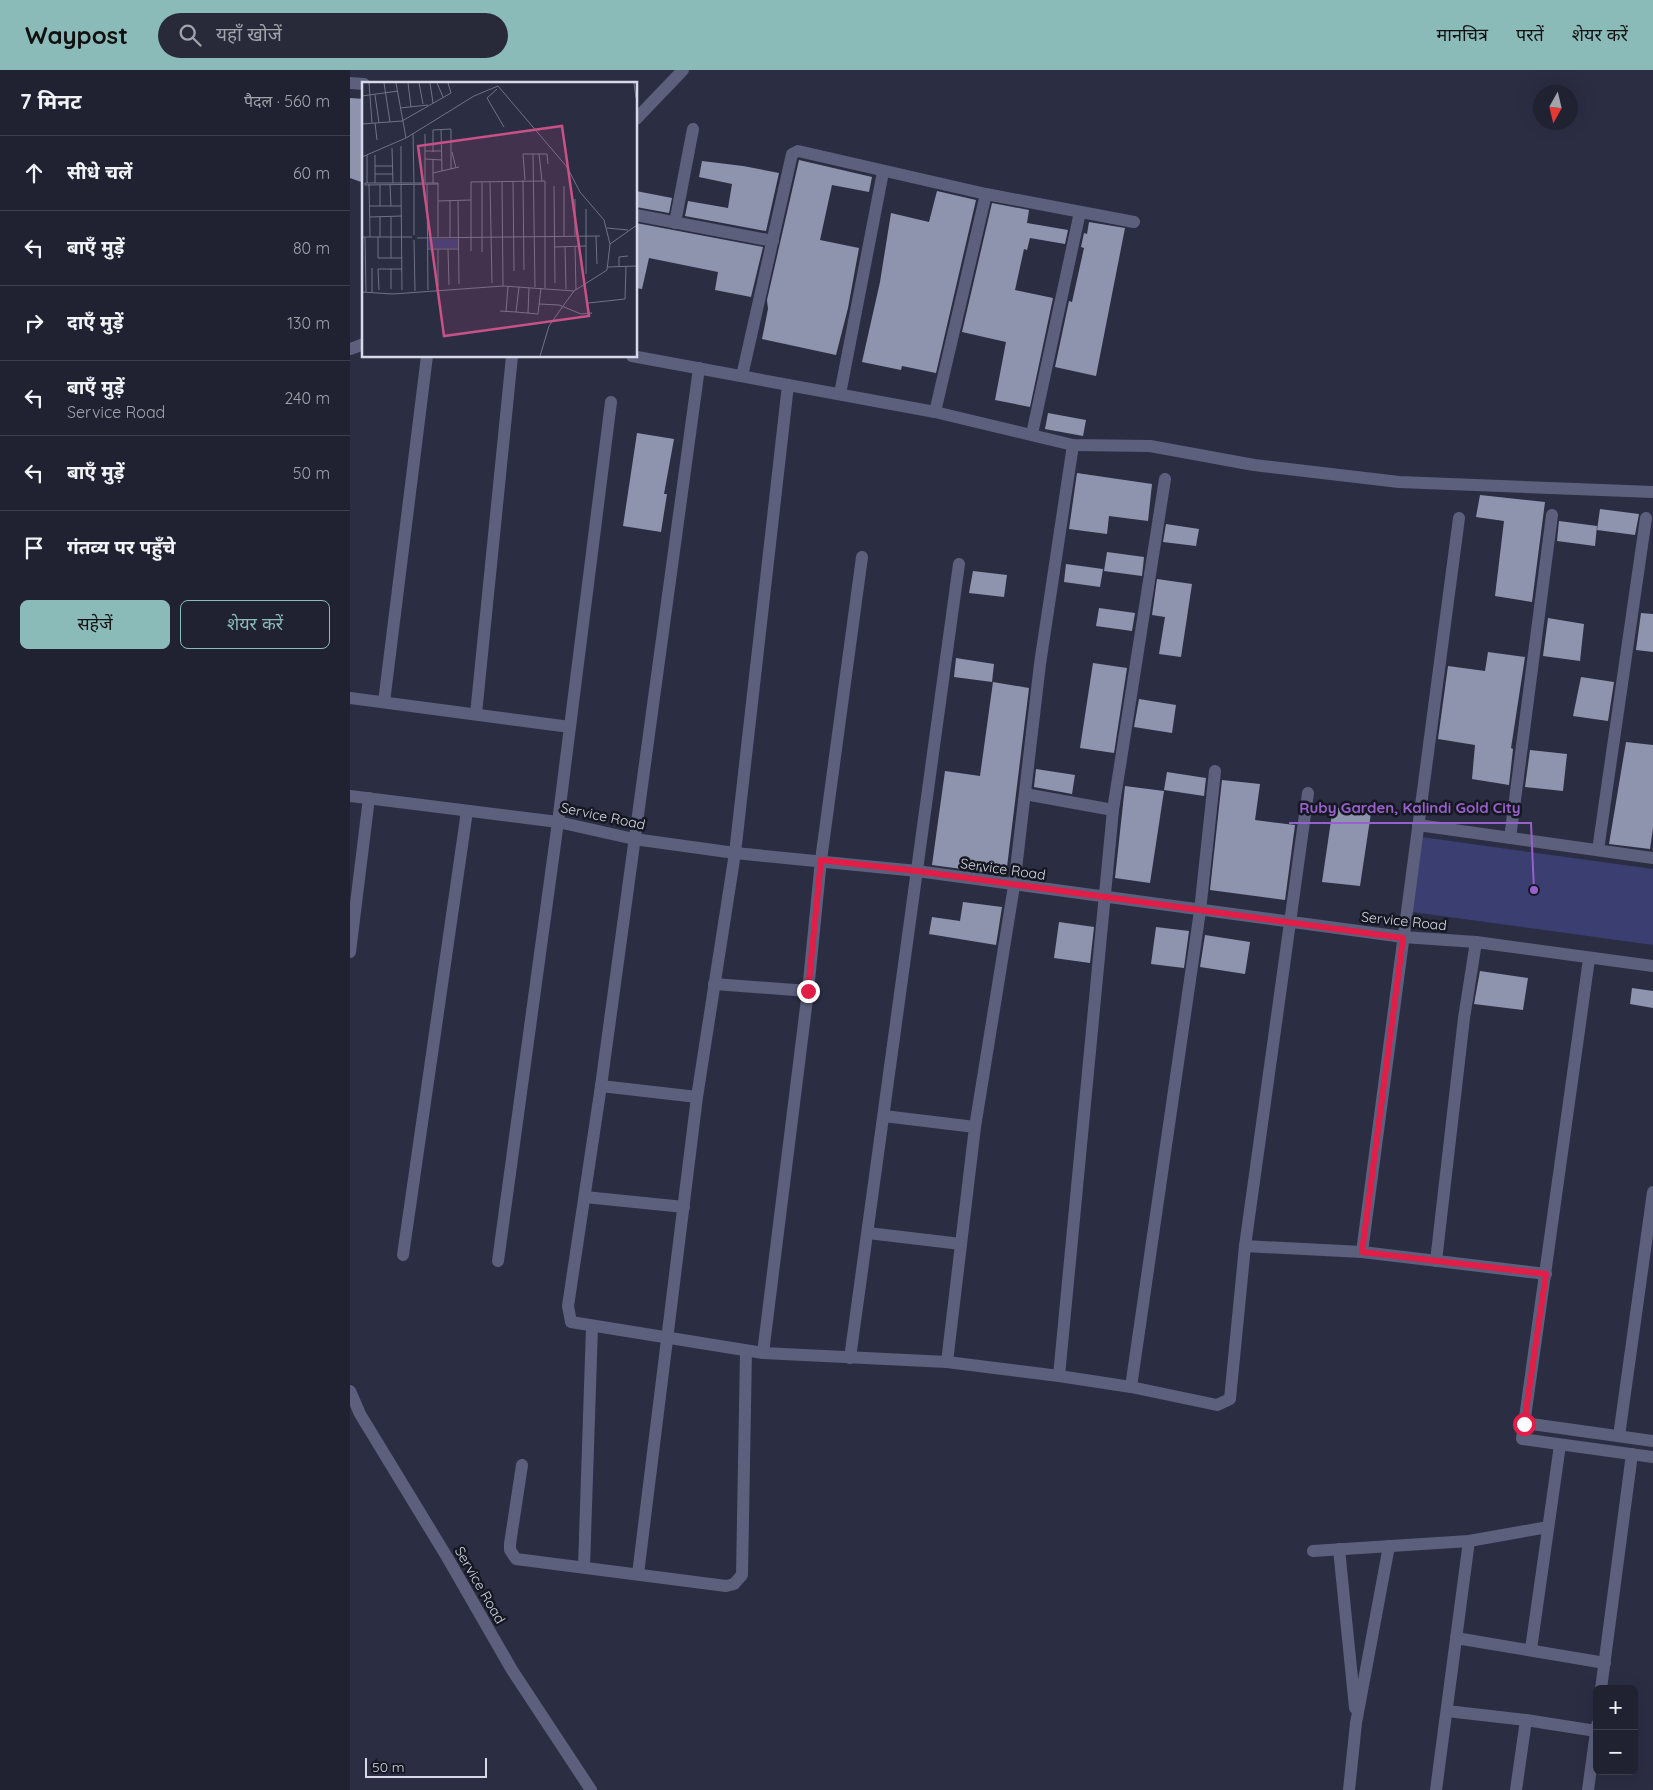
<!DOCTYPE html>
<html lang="hi">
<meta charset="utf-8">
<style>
body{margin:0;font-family:Quicksand,"Noto Sans Devanagari",sans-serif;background:#282a3a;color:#f1f3f6}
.controls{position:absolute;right:15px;bottom:15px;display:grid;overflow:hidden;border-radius:8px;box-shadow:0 5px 20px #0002}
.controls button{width:45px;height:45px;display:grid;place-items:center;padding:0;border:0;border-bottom:1px solid #3d3f4d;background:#202232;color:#f1f3f6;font:25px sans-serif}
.compass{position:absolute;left:1183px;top:15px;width:45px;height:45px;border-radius:50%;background:#202232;box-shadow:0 5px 20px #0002;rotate:188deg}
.scale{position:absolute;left:15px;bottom:12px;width:122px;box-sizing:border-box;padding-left:5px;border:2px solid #d7d9e8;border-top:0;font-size:14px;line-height:18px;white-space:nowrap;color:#d7d9e8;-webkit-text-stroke:4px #151721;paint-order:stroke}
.stop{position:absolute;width:15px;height:15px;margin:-11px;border:4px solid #e11d48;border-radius:50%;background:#fff}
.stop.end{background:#e11d48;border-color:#fff;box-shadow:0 1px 5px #0008}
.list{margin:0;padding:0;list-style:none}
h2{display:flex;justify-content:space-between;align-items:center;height:65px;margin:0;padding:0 20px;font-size:21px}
h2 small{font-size:16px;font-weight:400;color:#a2a4ac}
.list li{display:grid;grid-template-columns:32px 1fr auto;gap:15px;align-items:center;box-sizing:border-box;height:75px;padding:0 20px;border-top:1px solid #3d3f4d}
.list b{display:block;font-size:19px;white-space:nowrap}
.list p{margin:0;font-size:16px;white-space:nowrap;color:#a2a4ac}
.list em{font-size:16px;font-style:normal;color:#a2a4ac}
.actions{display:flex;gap:10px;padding:15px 20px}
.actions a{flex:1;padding:11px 0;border:1px solid #8bbbb9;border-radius:8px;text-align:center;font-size:18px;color:#8bbbb9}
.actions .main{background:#8bbbb9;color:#111}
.icon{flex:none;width:28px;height:28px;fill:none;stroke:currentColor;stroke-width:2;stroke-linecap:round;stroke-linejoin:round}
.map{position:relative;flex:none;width:1303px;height:1720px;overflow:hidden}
header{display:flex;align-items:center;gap:30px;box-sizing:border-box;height:70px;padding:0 25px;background:#8bbbb9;color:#111}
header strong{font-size:24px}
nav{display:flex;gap:28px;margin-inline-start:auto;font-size:18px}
.search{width:350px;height:45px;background:#282a3a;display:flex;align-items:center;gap:12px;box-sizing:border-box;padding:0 18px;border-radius:28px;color:#a2a4ac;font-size:19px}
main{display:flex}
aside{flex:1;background:#202232}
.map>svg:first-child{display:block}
</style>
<header>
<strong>Waypost</strong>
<div class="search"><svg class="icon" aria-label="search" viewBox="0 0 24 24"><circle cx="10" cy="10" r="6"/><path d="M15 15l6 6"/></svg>यहाँ खोजें</div>
<nav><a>मानचित्र</a><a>परतें</a><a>शेयर करें</a></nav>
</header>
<main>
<aside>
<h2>7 मिनट<small>पैदल · 560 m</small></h2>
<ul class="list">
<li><svg class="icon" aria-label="ahead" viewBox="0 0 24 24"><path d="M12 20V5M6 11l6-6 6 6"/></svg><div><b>सीधे चलें</b></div><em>60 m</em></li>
<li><svg class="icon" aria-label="left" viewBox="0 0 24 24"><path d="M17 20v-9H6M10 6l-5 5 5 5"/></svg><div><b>बाएँ मुड़ें</b></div><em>80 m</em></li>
<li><svg class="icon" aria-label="right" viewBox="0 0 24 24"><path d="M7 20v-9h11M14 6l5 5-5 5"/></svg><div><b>दाएँ मुड़ें</b></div><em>130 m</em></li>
<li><svg class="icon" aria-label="left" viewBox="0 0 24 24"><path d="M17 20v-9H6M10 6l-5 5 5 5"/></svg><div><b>बाएँ मुड़ें</b><p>Service Road</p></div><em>240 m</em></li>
<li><svg class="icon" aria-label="left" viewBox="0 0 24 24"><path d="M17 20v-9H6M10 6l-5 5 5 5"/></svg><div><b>बाएँ मुड़ें</b></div><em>50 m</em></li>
<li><svg class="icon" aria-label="arrive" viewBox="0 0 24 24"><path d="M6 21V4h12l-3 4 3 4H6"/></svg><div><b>गंतव्य पर पहुँचे</b></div></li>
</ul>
<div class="actions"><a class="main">सहेजें</a><a>शेयर करें</a></div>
</aside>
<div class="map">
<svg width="1303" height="1720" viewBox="0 0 1303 1720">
<rect width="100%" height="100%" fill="#2b2d43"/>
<polygon fill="#3a3e71" points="1072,767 1303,799 1303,875 1062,842"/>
<g fill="#8f94ae">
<polygon points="0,28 14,29 14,113 0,108"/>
<polygon points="449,90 522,107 519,122 482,115 470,170 509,178 498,238 486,285 412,269 418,239 417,230"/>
<polygon points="352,91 393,96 429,103 416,161 335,146 338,131 378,138 382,114 349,107"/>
<polygon points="286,121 322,128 319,143 286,137"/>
<polygon points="587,121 626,130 586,303 552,296 551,300 512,292 530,212 541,143 579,152"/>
<polygon points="642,133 679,140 677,153 718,160 715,174 680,168 677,180 674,179 665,220 703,228 680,337 645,330 656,272 612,262"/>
<polygon points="739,152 775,158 746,306 705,297 719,231 722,232 734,178 731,177 734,163 737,164"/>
<polygon points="286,153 413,177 401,227 365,220 368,202 299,188 292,219 286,218"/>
<polygon points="698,343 736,350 733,366 695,359"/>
<polygon points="287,363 324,369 314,424 317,424 311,462 273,456"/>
<polygon points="727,403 802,414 798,451 759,446 757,464 719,459"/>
<polygon points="1130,425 1195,432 1182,532 1145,526 1154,451 1126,447"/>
<polygon points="1250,439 1289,444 1285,465 1247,460"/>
<polygon points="1209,451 1247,456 1245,476 1207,471"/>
<polygon points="816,454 849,459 846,476 813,472"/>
<polygon points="757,482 794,487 792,506 754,501"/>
<polygon points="716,494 753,499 750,517 714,512"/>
<polygon points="623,501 657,505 654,527 619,523"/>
<polygon points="807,509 842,514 831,587 809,584 815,547 802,545"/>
<polygon points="749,538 785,543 782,561 746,556"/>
<polygon points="1291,543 1303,544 1303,582 1286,580"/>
<polygon points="1198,548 1234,554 1230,591 1193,586"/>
<polygon points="1138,582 1175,587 1161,678 1163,679 1159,715 1122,709 1125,675 1088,669 1098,596 1135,601"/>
<polygon points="606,588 644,594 642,612 604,607"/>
<polygon points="743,593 777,598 764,683 730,678"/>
<polygon points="1231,607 1264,612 1258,651 1223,646"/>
<polygon points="643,612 679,618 656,805 582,795 595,701 630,706"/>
<polygon points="789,629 826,635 822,663 784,657"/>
<polygon points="1276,672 1303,675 1303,758 1300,779 1259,774"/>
<polygon points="1180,680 1217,684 1213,721 1175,717"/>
<polygon points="686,699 725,705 722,724 684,717"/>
<polygon points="817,702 856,708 854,726 814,720"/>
<polygon points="872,710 910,714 905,750 945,755 935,830 860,820"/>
<polygon points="775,716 814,721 800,813 765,808"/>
<polygon points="983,737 1021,743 1010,816 972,812"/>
<polygon points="613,832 652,837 646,875 579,864 582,847 610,851"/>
<polygon points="709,852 744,857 740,893 704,888"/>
<polygon points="806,857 839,861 834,898 801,894"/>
<polygon points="855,865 900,872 895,904 850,897"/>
<polygon points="1130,901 1178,908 1173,940 1124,934"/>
<polygon points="1282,918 1303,921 1303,938 1280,934"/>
</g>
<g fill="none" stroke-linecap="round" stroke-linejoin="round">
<g stroke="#5c607d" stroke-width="12">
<polyline points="0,13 14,14"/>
<polyline points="636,124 784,152"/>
<polyline points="286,145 423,171"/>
<polyline points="325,153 343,59"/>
<polyline points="282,286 585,342 723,375 800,376 904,395 1049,412 1303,422"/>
<polyline points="349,298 251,1016 218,1236 221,1252 413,1283 597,1292 709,1306 781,1317 867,1335 880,1329 895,1176 958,723"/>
<polyline points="392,306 442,84 448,81 636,124 585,342"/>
<polyline points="490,324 533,102"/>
<polyline points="682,364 730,142"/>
<polyline points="0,628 220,657"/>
<polyline points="34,632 77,286"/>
<polyline points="126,644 162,286"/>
<polyline points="675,724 763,740"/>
<polyline points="0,726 208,752 284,769 385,783 567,801 1053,867 1126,872 1303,896"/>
<polyline points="1068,755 1303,788"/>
<polyline points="1160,768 1202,445"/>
<polyline points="1248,780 1296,448"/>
<polyline points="0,882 19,728"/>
<polyline points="1239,889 1172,1369 1303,1387"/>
<polyline points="364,914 458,921"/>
<polyline points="251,1016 347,1027"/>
<polyline points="534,1046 625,1057"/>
<polyline points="235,1127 334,1137"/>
<polyline points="518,1163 611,1174"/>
<polyline points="895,1176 1012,1182 1196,1204"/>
<polyline points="1012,1182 1109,448"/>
<polyline points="53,1185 117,741"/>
<polyline points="148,1191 208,752 261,332"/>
<polyline points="1086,1191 1114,948 1126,872"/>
<polyline points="413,1283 458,921 471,790 512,487"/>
<polyline points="500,1288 609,494"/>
<polyline points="597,1292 625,1057 664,816 690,594 723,375"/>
<polyline points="709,1306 763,740 815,409"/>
<polyline points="781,1317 850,841 865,701"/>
<polyline points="1174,1353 1303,1371"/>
<polyline points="1269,1366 1303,1122"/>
<polyline points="172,1395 160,1474 160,1480 166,1489 376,1516 384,1514 392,1505 396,1281"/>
<polyline points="989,1479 1005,1638"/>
<polyline points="963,1481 1119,1471 1198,1457"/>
<polyline points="234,1497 242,1257"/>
<polyline points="288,1504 347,1027 385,783 438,315"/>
<polyline points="1106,1568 1255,1593"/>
<polyline points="1181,1579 1210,1375"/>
<polyline points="1251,1619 1282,1384"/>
<polyline points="1097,1641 1176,1650 1246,1661"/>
<polyline points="999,1720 1006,1653 1039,1476"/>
<polyline points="1086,1720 1119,1471"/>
<polyline points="1166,1720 1176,1650"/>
<polyline points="1238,1720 1247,1655"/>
</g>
<g stroke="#5c607d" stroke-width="12">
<polyline points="286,49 333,0"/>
<polyline points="0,279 14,274"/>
<polyline points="0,1321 10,1344 97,1487 162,1600 241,1720"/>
</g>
</g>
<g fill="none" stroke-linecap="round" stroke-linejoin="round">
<polyline stroke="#e11d48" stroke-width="6" points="458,921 471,790 567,801 1053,868 1012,1182 1196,1204 1174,1354"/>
</g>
<g text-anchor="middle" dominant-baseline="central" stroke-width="5" stroke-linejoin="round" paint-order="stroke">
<g font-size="14" fill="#d7d9e8" stroke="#151721">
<text transform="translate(253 746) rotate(12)">Service Road</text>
<text transform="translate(653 799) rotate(8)">Service Road</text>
<text transform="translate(1054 851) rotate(6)">Service Road</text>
<text transform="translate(130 1515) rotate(60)">Service Road</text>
</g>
</g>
<g transform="translate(12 12)">
<rect width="275" height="275" fill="#2b2d43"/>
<path d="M66 157H96V166H66Z" fill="#3a3e71"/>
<path fill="none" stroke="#707285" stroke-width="1" d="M7 1 10 41M22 1 28 40M34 1 44 56M46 1 49 25M57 1 61 22M68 1 71 21M75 1 81 15M272 1 274 16M135 7 125 16 142 45M13 13 17 41M0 14 36 9M38 26 66 23M13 41 15 58M0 42 40 39 89 11 86 1M79 47 80 89M51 51 52 101M63 52V100M39 64V101M30 66 31 101M63 69H80M71 70V48L89 47V87M90 70 94 86M171 72 173 205M177 72 180 99M5 73V101M13 73V101M0 75 44 56 112 14 136 4 205 85 218 110 242 138 248 162 245 188 212 209 201 224 187 244 178 274M63 77 80 78M71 77V101M13 84H31M71 91 97 85M13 92H31M161 98 162 188M163 98 161 72H185L186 82M151 99 152 189M120 100V170M128 100 130 201M140 100 141 204M3 101H76V102L3 103ZM7 102 8 155M65 102 66 208M76 102V155M18 103V124M28 103 29 124M39 103 40 208M52 103V153M192 104 193 201M213 117V154M76 119 109 118M88 119V155M96 119 97 202M7 124H39M224 127V154M8 135 40 134M29 135V176M245 146 266 148M202 154V104M234 154 235 182M0 155H50M3 155 4 210M16 155V176H40M18 155V135M55 156 238 154M52 158 53 209M248 162 275 143M213 164 214 208M192 165 224 164M203 165 204 207M66 167H97M86 167 87 203M109 169V100L183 99V206M246 185 275 184M257 185V175L266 174M10 186V211M29 187V207M224 192V154M76 204V167M157 205 154 230 176 232 179 206M17 208 16 187H40M0 210 31 212 141 204 212 209M226 221 263 217 264 185M177 222 197 223 219 232 230 231M138 229 154 230M144 230 146 204M166 231 167 206"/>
<path fill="#c85285" fill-opacity="0.15" stroke="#c85285" stroke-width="2.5" d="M200 44 227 234 82 254 56 64Z"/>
<rect width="275" height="275" fill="none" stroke="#d7d9e8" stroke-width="2.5"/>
</g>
<path fill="none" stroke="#9760cb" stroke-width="2" d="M1184 820L1181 753H939"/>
<circle fill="#9760cb" stroke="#151721" stroke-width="2" cx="1184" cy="820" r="5"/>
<g font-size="15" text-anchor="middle" font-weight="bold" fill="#9760cb" stroke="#151721" stroke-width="5" stroke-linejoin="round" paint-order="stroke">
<text x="1060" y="743">Ruby Garden, Kalindi Gold City</text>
</g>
</svg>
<div class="controls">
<button>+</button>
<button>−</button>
</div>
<svg class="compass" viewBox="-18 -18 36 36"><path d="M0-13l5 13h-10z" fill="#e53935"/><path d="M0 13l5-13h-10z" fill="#a2a4ac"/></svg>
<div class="scale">50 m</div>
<div class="stop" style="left:1174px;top:1354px"></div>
<div class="stop end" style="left:458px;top:921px"></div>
</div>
</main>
